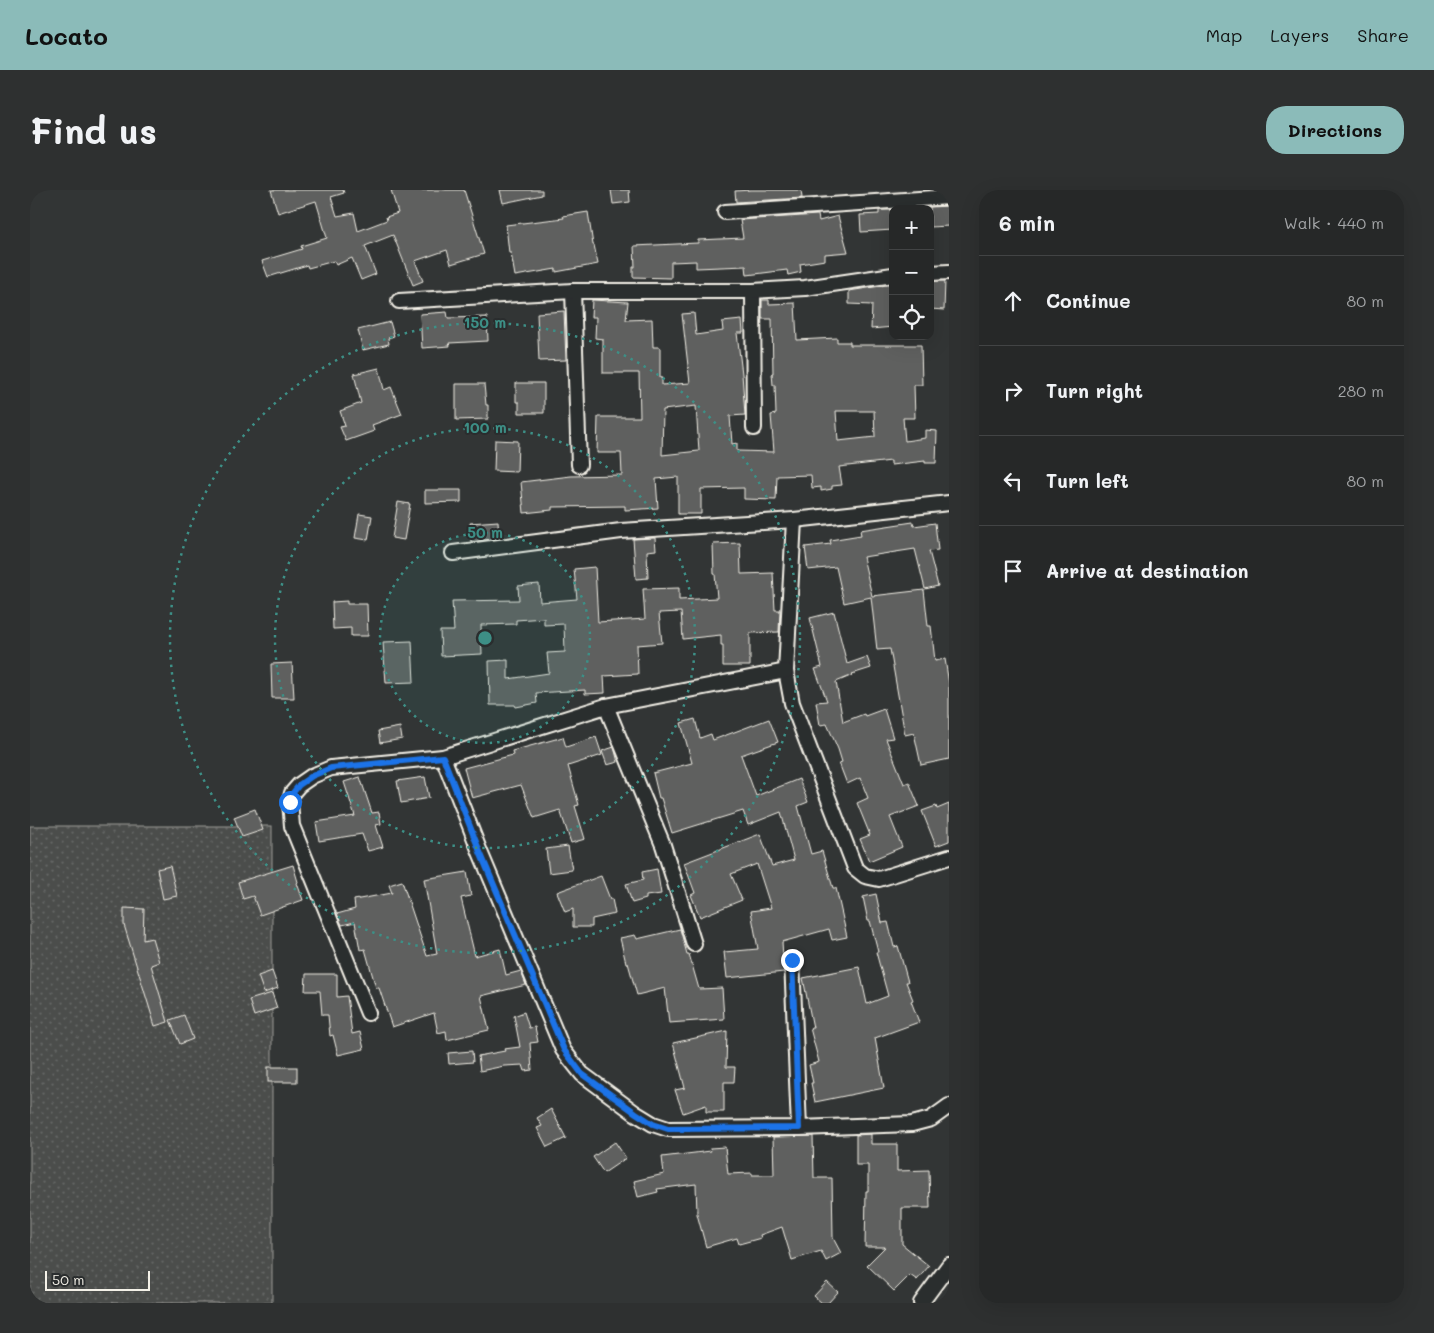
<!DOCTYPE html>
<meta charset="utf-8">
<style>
body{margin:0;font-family:Mali,sans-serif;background:#2e3030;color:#f1f3f6}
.controls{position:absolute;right:15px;top:15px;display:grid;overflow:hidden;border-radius:10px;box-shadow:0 5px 20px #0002}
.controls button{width:45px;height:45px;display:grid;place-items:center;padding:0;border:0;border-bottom:1px solid #424445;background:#262828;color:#f1f3f6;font:25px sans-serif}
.scale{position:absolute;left:15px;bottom:12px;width:105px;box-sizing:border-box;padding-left:5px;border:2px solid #f4f1e8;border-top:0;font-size:14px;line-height:18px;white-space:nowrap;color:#f4f1e8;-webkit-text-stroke:4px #2a2d2e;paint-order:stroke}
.stop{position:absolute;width:15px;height:15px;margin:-11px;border:4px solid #1a73e8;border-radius:50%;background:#fff}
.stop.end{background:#1a73e8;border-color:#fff;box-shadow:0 1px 5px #0008}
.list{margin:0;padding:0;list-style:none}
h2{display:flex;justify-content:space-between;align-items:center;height:65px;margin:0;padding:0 20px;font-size:21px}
h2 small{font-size:16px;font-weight:400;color:#a4a6a8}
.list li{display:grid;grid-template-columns:32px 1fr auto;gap:15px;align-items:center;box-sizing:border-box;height:90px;padding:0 20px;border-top:1px solid #424445}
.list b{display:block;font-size:19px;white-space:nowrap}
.list em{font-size:16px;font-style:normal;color:#a4a6a8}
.icon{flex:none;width:28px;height:28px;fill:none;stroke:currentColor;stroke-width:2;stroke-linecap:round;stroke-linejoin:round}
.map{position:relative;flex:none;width:919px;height:1113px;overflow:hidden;border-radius:20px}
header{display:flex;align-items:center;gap:30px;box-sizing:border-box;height:70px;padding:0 25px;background:#8bbbb9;color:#111}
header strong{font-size:24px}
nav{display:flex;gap:28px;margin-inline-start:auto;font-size:18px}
.intro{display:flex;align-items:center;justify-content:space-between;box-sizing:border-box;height:120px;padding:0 30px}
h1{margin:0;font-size:35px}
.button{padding:12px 22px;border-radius:20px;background:#8bbbb9;color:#111;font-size:18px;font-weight:700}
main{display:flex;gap:30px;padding:0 30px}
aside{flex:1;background:#262828;border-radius:20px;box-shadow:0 5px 20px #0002}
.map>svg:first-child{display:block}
</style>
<header>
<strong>Locato</strong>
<nav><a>Map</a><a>Layers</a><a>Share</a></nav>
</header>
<div class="intro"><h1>Find us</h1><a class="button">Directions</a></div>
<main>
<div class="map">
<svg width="919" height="1113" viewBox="0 0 919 1113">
<defs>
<pattern id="grass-dots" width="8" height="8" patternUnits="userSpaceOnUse" patternTransform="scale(1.25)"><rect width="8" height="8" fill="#4b4d4c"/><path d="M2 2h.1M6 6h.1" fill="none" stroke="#666766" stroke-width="1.8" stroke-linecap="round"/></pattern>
</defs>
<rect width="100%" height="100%" fill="#323535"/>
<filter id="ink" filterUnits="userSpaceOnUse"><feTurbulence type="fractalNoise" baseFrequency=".02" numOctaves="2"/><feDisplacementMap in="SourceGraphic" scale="10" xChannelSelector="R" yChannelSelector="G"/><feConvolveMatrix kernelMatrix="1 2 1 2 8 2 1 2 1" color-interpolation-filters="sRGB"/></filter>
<g filter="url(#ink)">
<rect fill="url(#grass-dots)" stroke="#a09f9a" x="0" y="636" width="242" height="477"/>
<g fill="#5f605f" stroke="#f4f1e8" fill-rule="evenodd">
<polygon points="241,0 313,0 314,3 301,7 307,26 324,23 328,41 357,30 356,27 368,23 361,0 434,0 454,64 421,74 417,60 385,71 393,91 383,95 363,45 335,56 346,84 331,90 322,68 306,75 304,71 278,78 277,75 238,87 232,71 272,59 271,56 297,48 286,11 248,23"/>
<polygon points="470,0 512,0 512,5 473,13"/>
<polygon points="581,0 599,0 600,12 583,14"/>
<polygon points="722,0 771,0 772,8 706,12 705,1"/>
<polygon points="919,16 919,36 900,37 900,17"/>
<polygon points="849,20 863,20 863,40 831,42 830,25 849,24"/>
<polygon points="558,22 563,55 564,55 568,74 526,82 526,79 485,86 481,63 479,63 476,35 534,28 533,26"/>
<polygon points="788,25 789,31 808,26 818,62 795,64 795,70 770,74 771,82 758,85 757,80 717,85 716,76 666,78 666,71 641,72 641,88 603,87 603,77 605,77 604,56 668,53 668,50 713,48 710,30"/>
<polygon points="909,91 915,91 914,120 900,119 900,92"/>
<polygon points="863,94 863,137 841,139 842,115 819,114 819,101"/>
<path d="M562 110 598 112 596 130 622 129 623 157H630V188H632V195L660 193 652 124 664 123 666 145 693 141 692 132 712 130 713 143H707L712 184 715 225 700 226 702 254 707 253V261L744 262 741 225 746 224 745 195H743L742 183H743L742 129H732V110H739V114L765 113 767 150 807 148V152H820V155H891L892 195H884L885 228H873L875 251 895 248V240L907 241 906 273H895V271L861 275V271L809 277 812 295 802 296V299L791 301V297L782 298 781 285 747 286 746 310 714 309V298L671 299V324H648V287L626 289 628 318 595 320V316L522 317V320L494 323 491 292 541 286 592 285 591 263H567L568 227H610L609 183H573V149L565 148 566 127H561ZM666 216 669 261 632 265 633 220ZM806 221H844L845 247 808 251Z"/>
<polygon points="534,121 536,170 509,171 507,123"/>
<polygon points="417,122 418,128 457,127 458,151 419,153 420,156 392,158 390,124"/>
<polygon points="360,132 364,146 358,148 359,154 333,160 328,140"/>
<polygon points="349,178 354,200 361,197 372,224 342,235 344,241 316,251 310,237 315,236 310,221 331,213 324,184"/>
<polygon points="486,193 514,193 514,223 489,223 489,212 486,212"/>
<polygon points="426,194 454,194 456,215 458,215 458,229 426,230"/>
<polygon points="465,250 488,251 487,282 464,281"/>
<polygon points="395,300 431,300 431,312 395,313"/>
<polygon points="368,312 380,314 374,350 362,348"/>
<polygon points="329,324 342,326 338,350 325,348"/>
<polygon points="468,331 469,348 441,352 440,333"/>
<polygon points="883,332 884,336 905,333 908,360 899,361 908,396 895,399 885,359 833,367 842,406 894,400 898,436 901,436 905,471 915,469 919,494 919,569 891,575 884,543 875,545 860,459 847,460 841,407 814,413 806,377 778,380 775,357 801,354 800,350 831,345 830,340"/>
<polygon points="625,348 626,360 617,361 618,388 606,389 603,349"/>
<polygon points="710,353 711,384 743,383 745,420 750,420 749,442 720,443 720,476 693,476 693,455 691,455 691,445 653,449 651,422 629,423 632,453 607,455 608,484 574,486 575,503 555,504 555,500 506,503 507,513 486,517 485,515 460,515 459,471 478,470 478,489 519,483 517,463 535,462 534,434 514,435 514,428 486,430 486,434 451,435 452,464 411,466 410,441 424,441 422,411 489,410 488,396 509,394 510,412 547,409 544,379 565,377 568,432 615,429 613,399 649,398 649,410 687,408 685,384 684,384 683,354"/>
<polygon points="317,411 317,414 337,414 338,446 321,446 321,438 303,439 302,412"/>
<polygon points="804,422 817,474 837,467 841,478 822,484 823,485 806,492 813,532 834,524 835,526 854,519 863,548 856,549 874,594 879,592 889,616 860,627 872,657 839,671 830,649 840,645 827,613 838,608 830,588 817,594 809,573 812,572 808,559 797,534 790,535 786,512 797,511 785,479 792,477 780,428"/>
<polygon points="382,451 384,492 356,493 353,452"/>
<polygon points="262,473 264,508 242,508 241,474"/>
<polygon points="665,529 670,548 681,544 683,550 739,529 748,552 711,565 726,606 769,589 778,612 768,616 781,664 792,661 803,698 806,698 817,747 802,750 799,739 752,752 754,782 697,788 694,762 728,759 721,721 741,718 727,674 701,684 712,710 670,727 661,705 665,703 654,673 730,644 742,676 764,670 751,622 718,635 713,621 642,643 631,608 629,608 623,583 662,573 651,533"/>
<polygon points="370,537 372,549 350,553 348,541"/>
<polygon points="533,547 536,557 566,547 572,565 538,576 549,615 545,616 555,649 541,653 530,620 504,628 491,595 442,608 434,578 483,565 482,561"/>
<polygon points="584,557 588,572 577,575 572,561"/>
<polygon points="330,587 342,623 349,622 351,634 346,635 353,657 338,661 332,644 289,651 286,632 325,626 314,592"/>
<polygon points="395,587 399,608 371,613 367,591"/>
<polygon points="919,614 919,651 906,656 892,621 906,616 907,619"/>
<polygon points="225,619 233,640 212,647 204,627"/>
<polygon points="538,656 542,680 519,683 516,659"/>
<polygon points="263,675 268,692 267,693 273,710 230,725 223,706 213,709 208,692"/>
<polygon points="140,676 147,706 133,709 127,679"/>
<polygon points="627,679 631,704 616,706 616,709 602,713 596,694 613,690 612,682"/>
<polygon points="437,682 441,706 431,708 445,766 470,759 476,785 491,781 496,795 451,806 459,840 417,850 416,841 408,843 404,823 362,837 349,798 346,798 335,759 330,760 325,732 312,735 307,724 325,719 324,710 362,703 359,695 372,691 397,766 407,764 394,689"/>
<polygon points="571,686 580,709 582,709 585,724 562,729 562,737 543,737 543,719 535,722 527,702"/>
<polygon points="846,704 852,733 858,732 864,757 868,756 878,792 876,792 883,810 881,811 889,832 845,848 854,898 785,912 781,893 783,893 779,875 789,872 780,838 783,838 773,788 829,777 837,814 858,806 846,762 848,762 840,731 838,731 833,707"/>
<polygon points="94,718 114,719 113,750 122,748 129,772 121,775 138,832 125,836 94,735"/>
<polygon points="650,739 657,764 659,764 669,799 692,798 694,829 639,833 635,798 607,805 598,773 596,773 590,748 605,745 607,749"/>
<polygon points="242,781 248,798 234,803 228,786"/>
<polygon points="276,784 307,784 307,807 317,806 322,844 330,842 334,859 308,865 303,845 300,846 298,825 292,825 290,801 275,801"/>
<polygon points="242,803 247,818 224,826 219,810"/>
<polygon points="494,822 499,838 505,837 508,852 500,853 502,880 495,881 493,875 474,876 450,881 448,866 475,861 474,859 490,857 484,826"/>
<polygon points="154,825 163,849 150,854 140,830"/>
<polygon points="697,841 696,877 705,877 704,892 694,892 694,922 676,922 676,915 653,923 645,900 655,898 643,853"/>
<polygon points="442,861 443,872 419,874 418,863"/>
<rect x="238" y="877" width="29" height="15"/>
<polygon points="521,919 536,948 517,957 507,938 512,936 507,928"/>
<polygon points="841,944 841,954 867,954 867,981 899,980 900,1018 872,1018 872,1054 899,1076 887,1090 880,1085 864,1101 837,1075 855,1057 835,1057 836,1001 838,1001 838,975 826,975 826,945"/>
<polygon points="783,946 784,988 802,988 803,1048 811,1063 796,1071 791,1061 762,1070 752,1037 730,1045 731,1048 709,1054 707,1048 676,1057 667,1024 666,994 627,999 628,1002 608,1007 604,991 634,984 632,967 681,961 680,958 695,957 698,984 722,983 722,985 744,985 743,947"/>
<polygon points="585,952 596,968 574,983 563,967"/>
<polygon points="797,1092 808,1102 798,1113 792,1113 784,1106"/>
</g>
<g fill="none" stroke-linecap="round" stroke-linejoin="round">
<g stroke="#f4f1e8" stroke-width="18">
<g id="minor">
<polyline points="695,22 919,7"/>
<polyline points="900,83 919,82"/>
<polyline points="543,101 549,275"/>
<polyline points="723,101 724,238"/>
<polyline points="369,111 543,101 723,101 775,98 863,85"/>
<polyline points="764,330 756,481 762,513 825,678 835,686 849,689 919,667"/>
<polyline points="423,363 591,341 764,330 919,313"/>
<polyline points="576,516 633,655 664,754"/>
<polyline points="413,567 450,662 533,860 552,884 605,923 623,934 638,939 769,938 882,934 901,929 919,916"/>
<polyline points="762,770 769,938"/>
<polyline points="338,823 262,636 260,612 262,603 269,595 282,586 301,578 413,567 576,516 756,481"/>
<polyline points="891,1113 919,1075"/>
</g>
</g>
<use href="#minor" stroke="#2a2d2e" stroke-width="14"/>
</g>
</g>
<g fill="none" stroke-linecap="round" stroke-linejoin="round" filter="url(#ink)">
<polyline stroke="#1a73e8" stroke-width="6" points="260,612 262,604 269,595 282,586 301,578 413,567 450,662 534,860 552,884 606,923 623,934 638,939 769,938 762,770"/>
</g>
<circle cx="455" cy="448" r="105" fill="#3d8f86" fill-opacity=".12"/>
<g fill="none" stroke="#3d8f86" stroke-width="2.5" stroke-dasharray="2.5 5">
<circle cx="455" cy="448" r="105"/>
<circle cx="455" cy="448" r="210"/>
<circle cx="455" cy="448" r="315"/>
</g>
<circle cx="455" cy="448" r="8" fill="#3d8f86" stroke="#2a2d2e" stroke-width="2.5"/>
<g font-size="15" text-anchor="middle" font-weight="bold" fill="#3d8f86" stroke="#2a2d2e" stroke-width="4" stroke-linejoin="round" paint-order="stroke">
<text x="455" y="138">150 m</text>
<text x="455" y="243">100 m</text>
<text x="455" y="348">50 m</text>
</g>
</svg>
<div class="controls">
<button>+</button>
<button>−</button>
<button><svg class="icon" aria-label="locate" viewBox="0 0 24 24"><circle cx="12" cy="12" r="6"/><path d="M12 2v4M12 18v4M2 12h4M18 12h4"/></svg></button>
</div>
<div class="scale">50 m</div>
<div class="stop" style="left:260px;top:612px"></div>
<div class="stop end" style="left:762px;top:770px"></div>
</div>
<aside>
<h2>6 min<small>Walk · 440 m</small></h2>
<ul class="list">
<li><svg class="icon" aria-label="ahead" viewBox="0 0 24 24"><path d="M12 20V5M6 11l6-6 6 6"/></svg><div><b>Continue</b></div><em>80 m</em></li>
<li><svg class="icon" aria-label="right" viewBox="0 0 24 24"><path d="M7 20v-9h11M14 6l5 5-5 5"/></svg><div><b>Turn right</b></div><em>280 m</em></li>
<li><svg class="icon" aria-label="left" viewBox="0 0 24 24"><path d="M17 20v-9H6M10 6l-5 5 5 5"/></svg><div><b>Turn left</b></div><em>80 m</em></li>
<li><svg class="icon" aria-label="arrive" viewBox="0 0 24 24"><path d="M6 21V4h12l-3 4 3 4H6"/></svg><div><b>Arrive at destination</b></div></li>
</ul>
</aside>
</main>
